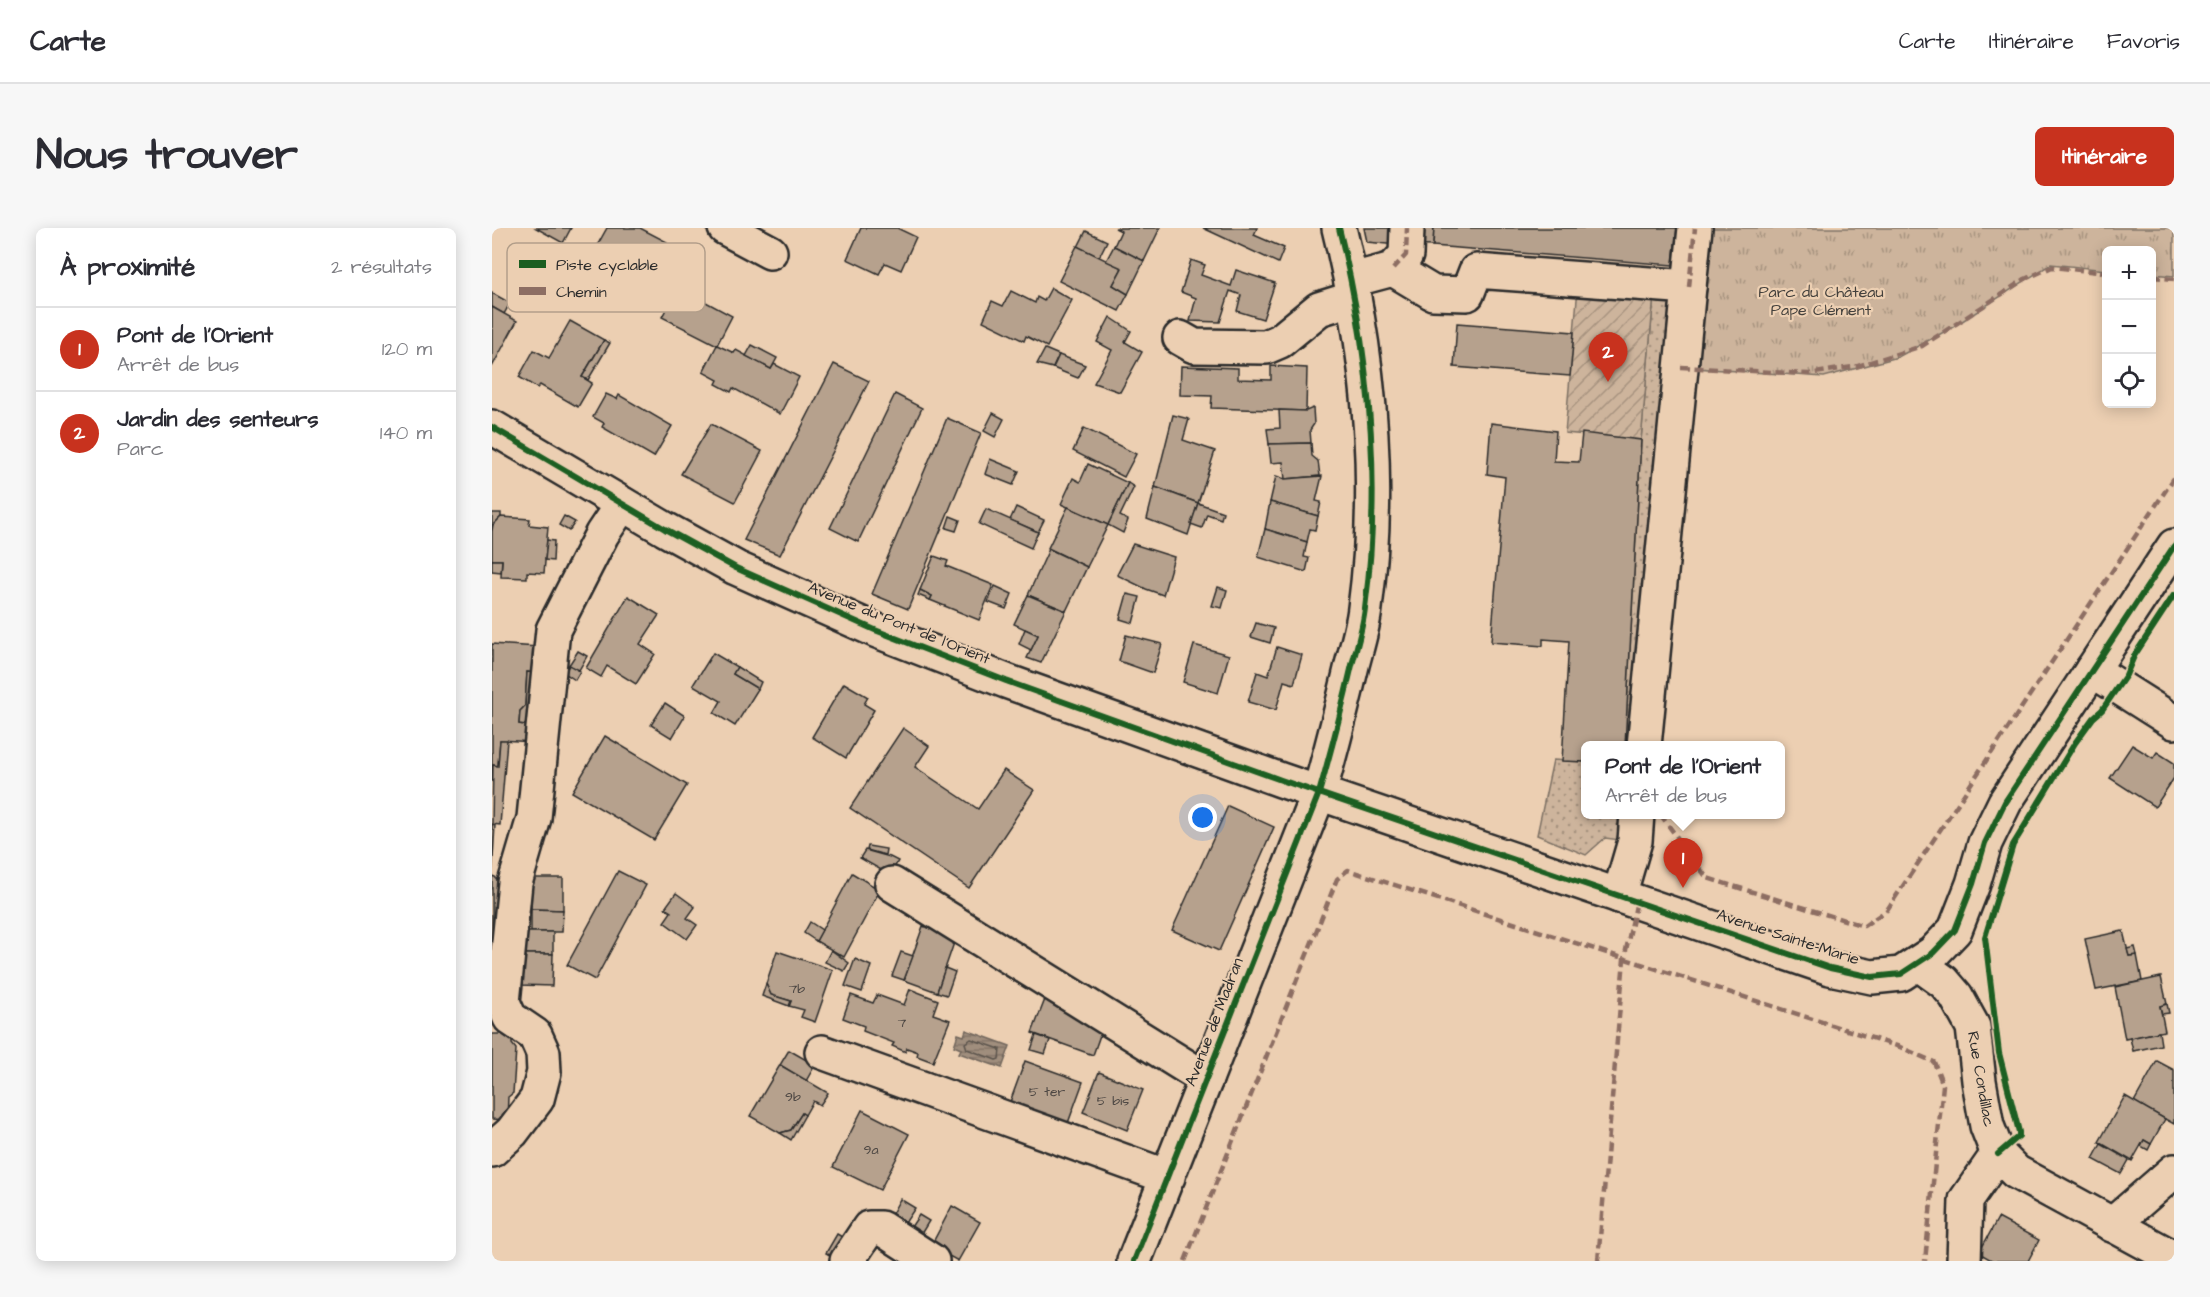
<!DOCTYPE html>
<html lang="fr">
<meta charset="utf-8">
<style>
body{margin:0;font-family:"Architects Daughter",sans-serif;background:#f7f7f7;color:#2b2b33}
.controls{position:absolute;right:18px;top:18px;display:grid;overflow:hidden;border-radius:9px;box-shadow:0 3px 15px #0003}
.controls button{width:54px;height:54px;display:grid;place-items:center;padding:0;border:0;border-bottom:2px solid #e1e1e2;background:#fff;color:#2b2b33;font:30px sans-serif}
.you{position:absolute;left:711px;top:590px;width:21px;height:21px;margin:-15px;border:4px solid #fff;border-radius:50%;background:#1a73e8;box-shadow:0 0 0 9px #1a73e833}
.badge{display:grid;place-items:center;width:39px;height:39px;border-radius:50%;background:#c8321e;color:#fff;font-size:20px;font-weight:700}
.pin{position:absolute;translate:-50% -50px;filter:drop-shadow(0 2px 3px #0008)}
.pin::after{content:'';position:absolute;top:32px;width:21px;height:18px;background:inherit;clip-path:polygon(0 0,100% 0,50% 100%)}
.popup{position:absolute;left:1089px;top:513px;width:204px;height:78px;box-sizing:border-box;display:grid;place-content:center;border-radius:9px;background:#fff;filter:drop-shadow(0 2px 4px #0005);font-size:20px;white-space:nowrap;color:#7c7c81}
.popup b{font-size:22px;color:#2b2b33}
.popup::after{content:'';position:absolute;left:50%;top:100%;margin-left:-12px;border:12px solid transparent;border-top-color:#fff}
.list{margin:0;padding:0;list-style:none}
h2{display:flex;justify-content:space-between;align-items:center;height:78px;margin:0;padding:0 24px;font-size:26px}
h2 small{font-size:20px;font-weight:400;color:#7c7c81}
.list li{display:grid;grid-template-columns:39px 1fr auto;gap:18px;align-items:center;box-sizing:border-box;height:84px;padding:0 24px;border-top:2px solid #e1e1e2}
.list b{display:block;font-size:22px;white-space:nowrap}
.list p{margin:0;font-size:20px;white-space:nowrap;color:#7c7c81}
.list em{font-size:20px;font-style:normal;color:#7c7c81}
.icon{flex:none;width:33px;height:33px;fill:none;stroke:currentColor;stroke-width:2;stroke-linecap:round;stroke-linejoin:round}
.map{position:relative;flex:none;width:1682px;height:1033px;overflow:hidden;border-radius:9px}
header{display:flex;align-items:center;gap:36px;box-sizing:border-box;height:84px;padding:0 30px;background:#fff;border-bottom:2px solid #e1e1e2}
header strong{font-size:28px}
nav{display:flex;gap:33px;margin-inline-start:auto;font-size:21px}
.intro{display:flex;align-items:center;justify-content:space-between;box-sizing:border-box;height:144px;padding:0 36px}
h1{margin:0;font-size:42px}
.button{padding:15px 27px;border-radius:9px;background:#c8321e;color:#fff;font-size:21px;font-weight:700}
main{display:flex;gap:36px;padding:0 36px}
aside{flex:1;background:#fff;border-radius:9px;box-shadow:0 3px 15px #0003}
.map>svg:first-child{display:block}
</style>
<header>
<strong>Carte</strong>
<nav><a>Carte</a><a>Itinéraire</a><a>Favoris</a></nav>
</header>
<div class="intro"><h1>Nous trouver</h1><a class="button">Itinéraire</a></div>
<main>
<aside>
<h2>À proximité<small>2 résultats</small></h2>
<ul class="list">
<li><span class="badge">1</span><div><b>Pont de l'Orient</b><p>Arrêt de bus</p></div><em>120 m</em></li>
<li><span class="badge">2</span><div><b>Jardin des senteurs</b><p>Parc</p></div><em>140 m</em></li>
</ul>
</aside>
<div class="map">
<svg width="1682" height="1033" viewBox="0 0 1682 1033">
<defs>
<pattern id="grass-dots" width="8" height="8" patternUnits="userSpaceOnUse" patternTransform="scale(1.5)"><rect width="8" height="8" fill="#cdb49c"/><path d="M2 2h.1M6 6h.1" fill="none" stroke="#a7937f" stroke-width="1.8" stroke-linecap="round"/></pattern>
<pattern id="park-tufts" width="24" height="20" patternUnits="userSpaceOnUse" patternTransform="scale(1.5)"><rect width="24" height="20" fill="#cdb49c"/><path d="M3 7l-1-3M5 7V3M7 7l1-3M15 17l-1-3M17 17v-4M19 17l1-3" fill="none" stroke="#a7937f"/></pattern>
<pattern id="garden-furrows" width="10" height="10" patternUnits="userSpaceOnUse" patternTransform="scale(1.5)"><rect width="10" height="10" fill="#cdb49c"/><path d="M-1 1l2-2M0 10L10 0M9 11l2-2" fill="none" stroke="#a7937f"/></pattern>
<pattern id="water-rules" width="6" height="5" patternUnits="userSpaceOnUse" patternTransform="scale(1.5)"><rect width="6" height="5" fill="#a08e7d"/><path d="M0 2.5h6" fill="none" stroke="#837467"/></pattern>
</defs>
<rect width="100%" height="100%" fill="#eccfb2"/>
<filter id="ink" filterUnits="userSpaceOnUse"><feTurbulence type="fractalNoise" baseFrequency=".0167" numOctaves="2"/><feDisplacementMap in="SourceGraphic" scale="12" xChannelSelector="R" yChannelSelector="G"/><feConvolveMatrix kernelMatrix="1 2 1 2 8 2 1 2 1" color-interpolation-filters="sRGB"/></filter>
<g filter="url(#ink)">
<g fill="url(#grass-dots)" stroke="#7c7064" stroke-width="1.5">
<polygon points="1162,67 1175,73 1179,78 1144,517 1133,518 1149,212"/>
<polygon points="1061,532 1093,534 1094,586 1138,587 1136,613 1113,610 1094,627 1045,607"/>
</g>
<polygon fill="url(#park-tufts)" stroke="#7c7064" stroke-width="1.5" points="1208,0 1682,0 1682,48 1660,46 1660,22 1614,22 1614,42 1559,36 1461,99 1406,129 1332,149 1189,139"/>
<polygon fill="url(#garden-furrows)" stroke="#7c7064" stroke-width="1.5" points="1086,60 1162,67 1149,212 1073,205"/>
<polygon fill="url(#water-rules)" stroke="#71665c" stroke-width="1.5" points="474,802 518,818 510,840 467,825 469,821 462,818 466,806 472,808"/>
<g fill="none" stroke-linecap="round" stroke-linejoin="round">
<polygon stroke="#5a534c" stroke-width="1.5" points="479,811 508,821 507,831 504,832 475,821 473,815"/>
</g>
<g fill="#b6a18d" stroke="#2b2b2b" stroke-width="1.5">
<polygon points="44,0 79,0 71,15"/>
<polygon points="115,0 148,0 175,14 156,50 115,27 112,32 101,25"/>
<polygon points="369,0 405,0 424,9 409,42 393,35 387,46 355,31"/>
<polygon points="623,0 668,0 652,33 622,18 629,3"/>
<polygon points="711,0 765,0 762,7 792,20 786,35"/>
<polygon points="872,0 903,0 905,17 875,14"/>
<polygon points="903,0 942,0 941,18 905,17"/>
<polygon points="942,0 1185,0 1181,37 941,18"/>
<polygon points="594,3 615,13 607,29 586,19"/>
<polygon points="585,18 630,40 621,57 636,66 627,83 567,53"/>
<polygon points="622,18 652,33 636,66 621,57 630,40 614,33"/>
<polygon points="699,32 713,37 709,47 739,58 744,42 783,55 771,91 745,83 749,67 738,63 728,94 698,93 704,70 689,64"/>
<polygon points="186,59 240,88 225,117 170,89"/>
<polygon points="559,60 580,72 555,119 534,108 532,113 491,93 500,73 511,78 519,63 543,75 545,69 552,73"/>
<polygon points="63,63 72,69 67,79 57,73"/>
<polygon points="0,65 18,75 12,86 0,79"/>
<polygon points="0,79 25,93 0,139"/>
<polygon points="618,89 639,103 633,114 650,124 628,164 602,155 620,122 605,114"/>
<polygon points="78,93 112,112 90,149 100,155 86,179 48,157 45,160 27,149 42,122 57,130"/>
<polygon points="965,95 1082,104 1078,148 962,139"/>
<polygon points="112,112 118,115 96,152 90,149"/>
<polygon points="225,117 242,125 244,122 279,141 282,136 307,149 288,186 241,160 239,164 224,156 226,152 211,144"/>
<polygon points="260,117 285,130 279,141 254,128"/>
<polygon points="553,121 567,127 561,140 545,136"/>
<polygon points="567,127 593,137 586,150 561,140"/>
<polygon points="342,136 377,153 288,327 252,312"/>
<polygon points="689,138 746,140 746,151 779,152 779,138 815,140 814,183 719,180 720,168 688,167"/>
<polygon points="114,166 125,171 127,167 180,198 162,229 110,199 112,195 101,189"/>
<polygon points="403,166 430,180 366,314 338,300"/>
<polygon points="821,180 822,196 818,202 819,215 777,216 775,201 788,200 787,182 814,183"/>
<polygon points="501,185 512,191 503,209 492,203"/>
<polygon points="681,187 697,191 691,212 723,223 706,275 663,259"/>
<polygon points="455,190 489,205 416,381 380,366"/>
<polygon points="999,195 1064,203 1062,233 1087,234 1090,205 1149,212 1133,518 1094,518 1094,534 1070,533 1077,413 1051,411 1051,418 999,414 1013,249 995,246"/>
<polygon points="219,196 270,223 243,274 189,246"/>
<polygon points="592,200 644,226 632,249 581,223"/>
<polygon points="819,215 820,228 826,233 828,248 793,251 791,234 779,235 777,216"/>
<polygon points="498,231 527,243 521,257 493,246"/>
<polygon points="596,236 636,255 616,297 569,276 581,250 588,254"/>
<polygon points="784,248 793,251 830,248 824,273 829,274 826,288 778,274"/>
<polygon points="636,255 642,259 628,288 636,292 631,305 616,297"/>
<polygon points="663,259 706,275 696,307 655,291"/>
<polygon points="778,274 826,288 823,302 818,301 815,314 773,301"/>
<polygon points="706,275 731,284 729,291 715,286 710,300 699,296"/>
<polygon points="524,279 552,292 546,304 518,292"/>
<polygon points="576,279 616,297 595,339 556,320"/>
<polygon points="494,281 546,304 539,320 487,296"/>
<polygon points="0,285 9,285 9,289 1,297 0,303"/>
<polygon points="72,288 83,294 77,303 67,297"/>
<polygon points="458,288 468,292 464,303 454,300"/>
<polygon points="9,289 38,291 37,297 56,299 52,345 35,344 35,350 9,349 10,332 0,332 0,303 1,297"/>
<polygon points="773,301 815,314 812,329 817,330 814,344 766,329"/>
<polygon points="55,312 62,313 61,333 53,332"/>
<polygon points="641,316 682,329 671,367 654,361 625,347"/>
<polygon points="557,321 595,339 574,383 536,367"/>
<polygon points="442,328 456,333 454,338 501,357 487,392 438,372 440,368 428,362"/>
<polygon points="0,332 10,332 9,344 0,343"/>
<polygon points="503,358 520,366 514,381 496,374"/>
<polygon points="726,359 735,362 730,380 720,378"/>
<polygon points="428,362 440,368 438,372 426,367"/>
<polygon points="635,366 648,369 641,395 628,391"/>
<polygon points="536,367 574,383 549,435 535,430 546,407 522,396"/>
<polygon points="136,368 167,387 148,416 163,426 144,456 115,438 109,449 94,440"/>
<polygon points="764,395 782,400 778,415 759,409"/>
<polygon points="533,401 546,407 539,422 527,416"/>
<polygon points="634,407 670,416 661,445 627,433"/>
<polygon points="0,416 46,419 45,445 35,444 33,478 28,483 27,496 41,498 41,514 8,512 6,538 1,537 0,554"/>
<polygon points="702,417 737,427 726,465 691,454"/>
<polygon points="785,419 810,427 802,456 792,453 784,482 756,474 765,444 776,448"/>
<polygon points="86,423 95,428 87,442 77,437"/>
<polygon points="221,425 245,439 241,446 266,461 243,498 222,485 229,473 201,457"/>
<polygon points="77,437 88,443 83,452 73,445"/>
<polygon points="245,439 269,454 266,461 241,446"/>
<polygon points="35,444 45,445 41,498 27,496 28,483 33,478"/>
<polygon points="352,455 376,469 372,476 382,482 354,530 320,509"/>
<polygon points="173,475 193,488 180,510 159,497"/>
<polygon points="411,500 437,518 423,539 486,581 512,542 542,562 477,660 358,580"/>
<polygon points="113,508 195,557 162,612 80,564"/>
<polygon points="8,512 15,512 8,597 0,596 1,537 6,538"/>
<polygon points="1640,517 1661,530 1665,524 1682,535 1682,550 1663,579 1618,550"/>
<polygon points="736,578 782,599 727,723 680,702"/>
<polygon points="0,596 3,597 0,648"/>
<polygon points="376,618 394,621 393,627 375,622"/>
<polygon points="373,622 398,629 406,633 398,647 368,630"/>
<polygon points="126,643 154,657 103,752 75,737"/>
<polygon points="360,645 388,662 352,729 324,713"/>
<polygon points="0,648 3,649 7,654 4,699 0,705"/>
<polygon points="40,650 71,650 71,682 39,681"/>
<polygon points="184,665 203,679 195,690 205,697 195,711 172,694 179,684 173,680"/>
<polygon points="39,681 71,682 70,704 39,704"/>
<polygon points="435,693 444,697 442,702 464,709 445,764 412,752 431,698 433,699"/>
<polygon points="318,694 330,702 324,713 312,705"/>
<polygon points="1631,703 1637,728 1645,727 1650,753 1604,762 1593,711"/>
<polygon points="23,704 61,704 61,726 22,726"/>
<polygon points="1643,719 1645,727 1637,728 1635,721"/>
<polygon points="339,722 357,735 352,743 333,734"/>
<polygon points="285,723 341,742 323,794 309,789 312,782 297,778 299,773 279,767 274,756"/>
<polygon points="409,724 421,728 412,752 400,748"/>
<polygon points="30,726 61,726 60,758 29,757"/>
<polygon points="363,731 379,738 370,764 353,758"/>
<polygon points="453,740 463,744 455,767 445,764"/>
<polygon points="1669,749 1675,776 1668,778 1673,803 1633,811 1623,759"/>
<polygon points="274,756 279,767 299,773 297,778 270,768"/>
<polygon points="418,761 446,772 441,786 458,792 441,834 425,828 426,824 415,820 414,824 400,818 402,815 371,803 372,798 351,790 359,767 381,775 385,767 412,777"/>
<polygon points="557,761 613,793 601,827 540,805"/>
<polygon points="1675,776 1677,785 1670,786 1668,778"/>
<polygon points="1667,804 1669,817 1641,823 1638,810"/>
<polygon points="0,806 20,806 20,816 24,821 21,865 16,869 15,892 0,891"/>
<polygon points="544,807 558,812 553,826 539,822"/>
<polygon points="297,822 323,837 314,853 288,837"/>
<polygon points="533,833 591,854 576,895 518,874"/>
<polygon points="1665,833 1682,842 1682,896 1642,874"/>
<polygon points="288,837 336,865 328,877 321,873 313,887 310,885 299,902 288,905 258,888"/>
<polygon points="607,844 651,862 635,902 591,884"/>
<polygon points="1633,868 1673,891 1659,916 1652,912 1640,933 1607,914"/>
<polygon points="370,882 417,906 388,962 341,939"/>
<polygon points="310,885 313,887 299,912 288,905 299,902"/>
<polygon points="1652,912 1659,916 1656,922 1649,918"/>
<polygon points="1609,916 1637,932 1629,946 1601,931"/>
<polygon points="408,971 423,980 409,1001 396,993"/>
<polygon points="460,978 488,994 466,1033 439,1018"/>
<polygon points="427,987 437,993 426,1011 415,1005"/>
<polygon points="1506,990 1547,1012 1536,1033 1501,1033 1487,1025"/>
<polygon points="345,1006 357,1013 346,1032 334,1025"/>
</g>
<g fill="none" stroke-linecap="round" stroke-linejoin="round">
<g stroke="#2b2b2b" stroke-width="38">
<g id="minor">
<polyline points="233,0 278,24"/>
<polyline points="901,41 914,27 915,0"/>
<polyline points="860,52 901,41 941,65 975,66 984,43 1197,59 1152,518"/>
<polyline points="1197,59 1203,0"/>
<polyline points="688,110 702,118 774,119 788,113 827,81 862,70"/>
<polyline points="1600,442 1682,494"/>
<polyline points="400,656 714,851"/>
<polyline points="1127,668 1143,613 1145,586"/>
<polyline points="1427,736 1452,754 1464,768 1481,799 1487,853 1495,898 1506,926 1524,944 1682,1030"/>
<polyline points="330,824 676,949"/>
<polyline points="0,922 20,904 45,871 52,844 51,825 43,807 18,790 11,774 23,655 42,590 61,402 110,306 130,276"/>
<polyline points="1620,997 1682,943"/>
<polyline points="355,1033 377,1000 389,1000 440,1033"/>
<polyline points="1472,1033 1474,972 1506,926"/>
</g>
</g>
<g stroke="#2b2b2b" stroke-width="38">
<g id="major">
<polyline points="0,199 173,301 244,340 383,402 514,453 789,552 1338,740 1380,749 1409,746 1441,725 1463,702 1481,656 1493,615 1513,574 1682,318"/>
<path d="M642 1033 827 565C839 523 850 480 860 437 865 418 871 399 873 380 890 253 877 123 847 0"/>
</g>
</g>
<use href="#minor" stroke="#eccfb2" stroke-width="33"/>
<use href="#major" stroke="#eccfb2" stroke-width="33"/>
<g stroke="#8d6e63" stroke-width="4.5" stroke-dasharray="9 4.5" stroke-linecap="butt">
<polyline points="901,41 914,27 915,0"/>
<polyline points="1660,49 1682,51"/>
<polyline points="1197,59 1203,0"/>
<polyline points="1189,139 1317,146 1366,138 1430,118 1533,51 1560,39 1614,45"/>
<polyline points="1168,586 1215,650 1372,698 1395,682 1682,250"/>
<polyline points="693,1033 845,651 856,642 1408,819 1442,834 1451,857 1433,1033"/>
<polyline points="1106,1033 1132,731 1145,673"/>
</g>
<g stroke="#eccfb2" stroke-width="10">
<g id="cycleway">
<polyline points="0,199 173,301 244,340 383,402 514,453 789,552 1338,740 1380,749 1409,746 1441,725 1463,702 1481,656 1493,615 1513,574 1682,318"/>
<polyline points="1506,926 1527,908 1527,904 1507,825 1493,709 1521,617 1583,515 1601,490 1610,482 1634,447 1642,428 1682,367"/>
<path d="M642 1033 827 565C839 523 850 480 860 437 865 418 871 399 873 380 890 253 877 123 847 0"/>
</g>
</g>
<use href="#cycleway" stroke="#1b5e20" stroke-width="6"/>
</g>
</g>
<g text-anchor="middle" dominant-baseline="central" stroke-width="4.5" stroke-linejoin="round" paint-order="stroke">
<g font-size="14" fill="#4e4844">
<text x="305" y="761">7b</text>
<text x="410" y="795">7</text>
<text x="555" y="864">5 ter</text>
<text x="301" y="869">9b</text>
<text x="621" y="873">5 bis</text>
<text x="379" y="922">9a</text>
</g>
<g font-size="16" fill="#43403c" stroke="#eccfb2">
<text x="1329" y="64">Parc du Château<tspan x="1329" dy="18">Pape Clément</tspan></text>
</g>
<g font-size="16" fill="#2b2b2b" stroke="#eccfb2">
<text transform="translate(407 395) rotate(22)">Avenue du Pont de l'Orient</text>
<text transform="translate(1296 709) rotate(18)">Avenue Sainte-Marie</text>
<text transform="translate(722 794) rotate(-69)">Avenue de Madran</text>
<text transform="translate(1489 851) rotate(80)">Rue Condillac</text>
</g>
</g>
<rect x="15" y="15" width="198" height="69" rx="9" fill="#eccfb2" stroke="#b29e8a" stroke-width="1.5"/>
<rect x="27" y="32" width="27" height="8" fill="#1b5e20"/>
<rect x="27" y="59" width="27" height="8" fill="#8d6e63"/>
<g font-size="16" fill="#2b2b2b">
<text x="64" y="42">Piste cyclable</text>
<text x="64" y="69">Chemin</text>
</g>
</svg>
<div class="controls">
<button>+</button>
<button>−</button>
<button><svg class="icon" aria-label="locate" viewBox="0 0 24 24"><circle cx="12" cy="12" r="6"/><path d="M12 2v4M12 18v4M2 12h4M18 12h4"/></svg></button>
</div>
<div class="you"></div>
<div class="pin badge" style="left:1191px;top:660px">1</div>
<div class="popup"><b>Pont de l'Orient</b>Arrêt de bus</div>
<div class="pin badge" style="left:1116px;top:154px">2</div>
</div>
</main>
